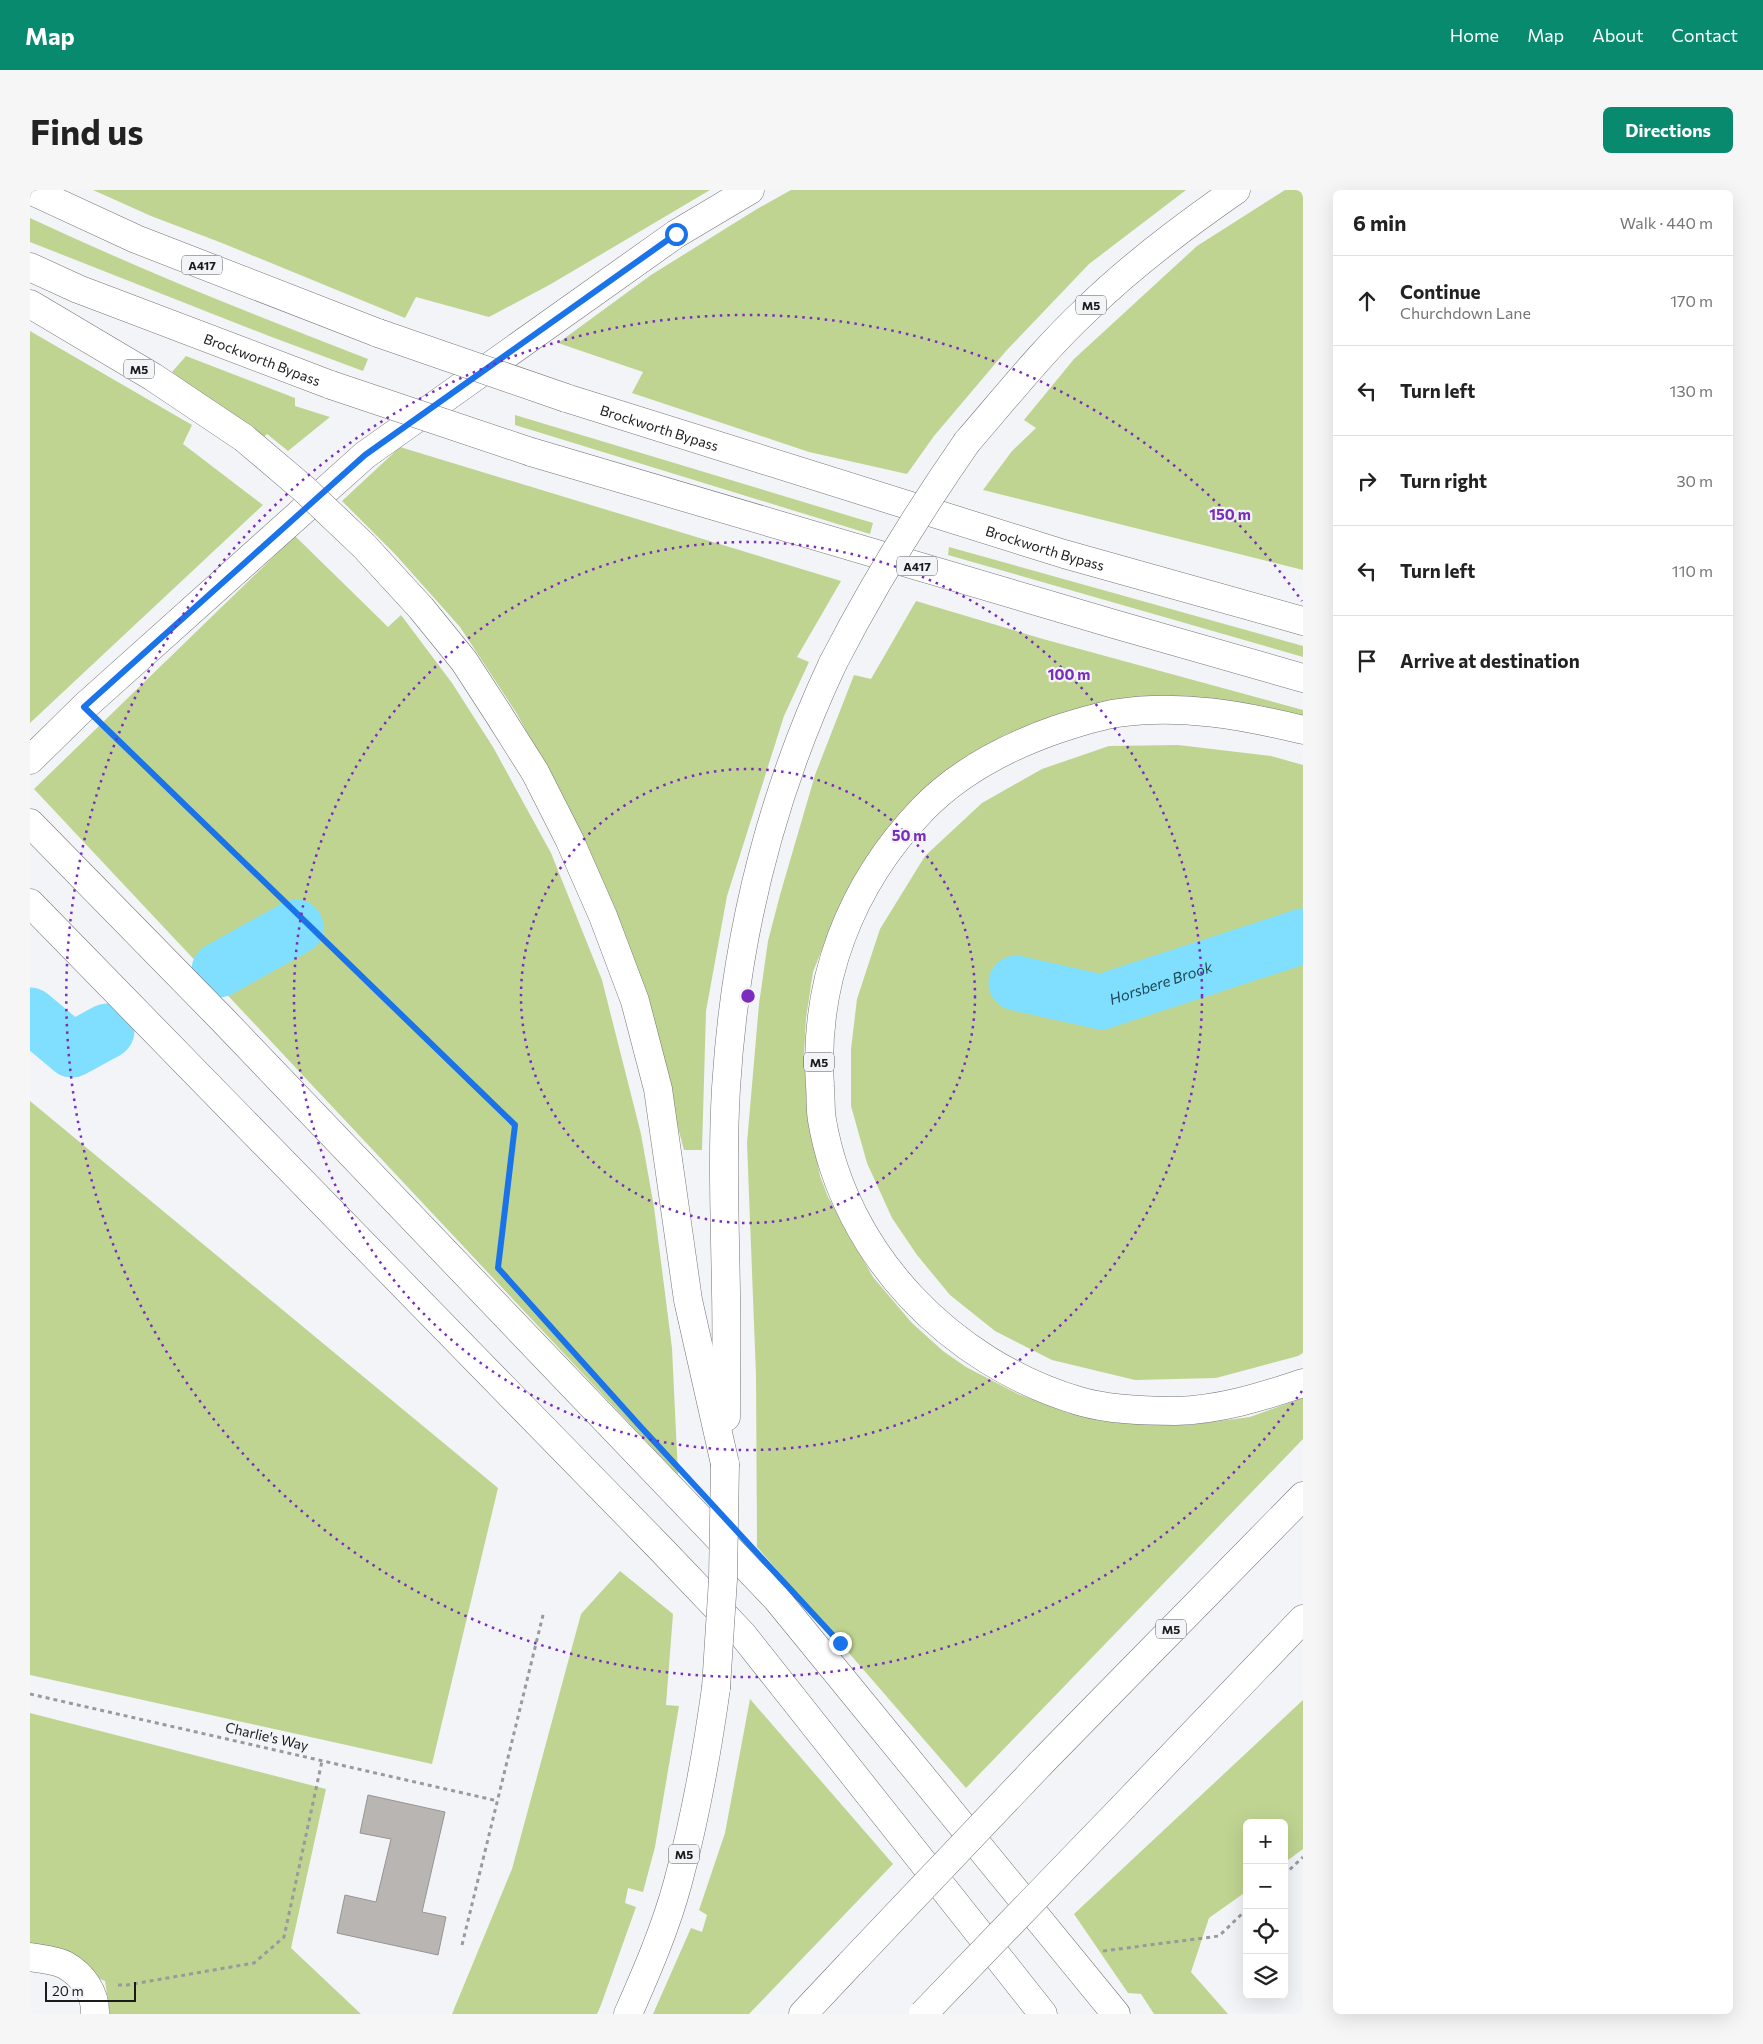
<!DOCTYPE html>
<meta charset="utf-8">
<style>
body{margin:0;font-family:Commissioner,sans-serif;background:#f6f6f6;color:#222}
.controls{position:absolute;right:15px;bottom:15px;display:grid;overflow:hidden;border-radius:8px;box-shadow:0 5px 20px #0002}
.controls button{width:45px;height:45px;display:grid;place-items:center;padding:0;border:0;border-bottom:1px solid #e0e0e0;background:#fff;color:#222;font:25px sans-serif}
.scale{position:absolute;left:15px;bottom:12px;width:91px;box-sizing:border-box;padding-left:5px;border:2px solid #1b1b1c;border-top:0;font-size:14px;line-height:18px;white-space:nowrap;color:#1b1b1c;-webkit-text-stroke:4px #f2f4f7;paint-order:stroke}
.stop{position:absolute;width:15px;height:15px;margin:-11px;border:4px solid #1a73e8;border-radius:50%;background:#fff}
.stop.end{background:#1a73e8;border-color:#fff;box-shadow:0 1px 5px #0008}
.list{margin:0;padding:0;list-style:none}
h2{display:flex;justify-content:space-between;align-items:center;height:65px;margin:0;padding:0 20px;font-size:21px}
h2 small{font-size:16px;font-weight:400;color:#767676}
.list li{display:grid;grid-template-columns:32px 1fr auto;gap:15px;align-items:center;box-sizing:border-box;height:90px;padding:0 20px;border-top:1px solid #e0e0e0}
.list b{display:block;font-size:19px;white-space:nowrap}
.list p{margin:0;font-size:16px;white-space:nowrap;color:#767676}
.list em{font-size:16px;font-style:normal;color:#767676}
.icon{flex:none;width:28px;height:28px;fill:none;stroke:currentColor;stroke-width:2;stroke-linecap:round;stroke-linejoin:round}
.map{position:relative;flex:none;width:1273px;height:1824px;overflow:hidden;border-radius:8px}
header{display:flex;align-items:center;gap:30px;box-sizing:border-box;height:70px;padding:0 25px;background:#088a6f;color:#fff}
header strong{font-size:24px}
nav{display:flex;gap:28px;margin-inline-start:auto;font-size:18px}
.intro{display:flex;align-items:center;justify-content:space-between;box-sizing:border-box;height:120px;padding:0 30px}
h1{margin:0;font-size:35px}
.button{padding:12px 22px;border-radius:8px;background:#088a6f;color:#fff;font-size:18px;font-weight:700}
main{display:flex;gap:30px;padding:0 30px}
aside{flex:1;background:#fff;border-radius:8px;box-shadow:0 5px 20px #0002}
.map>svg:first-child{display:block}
</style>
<header>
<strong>Map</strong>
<nav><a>Home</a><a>Map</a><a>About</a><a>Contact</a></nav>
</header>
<div class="intro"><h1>Find us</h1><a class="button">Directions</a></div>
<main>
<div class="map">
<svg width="1273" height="1824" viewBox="0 0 1273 1824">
<rect width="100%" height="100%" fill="#f2f4f7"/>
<g fill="#bfd491">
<polygon points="63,0 680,0 521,94 459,127 386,107 375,128 192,53 121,26"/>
<polygon points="761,0 1156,0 1059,74 976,161 904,246 877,284 779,262 602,203 613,182 528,153 621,85 727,19"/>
<polygon points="1255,0 1273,0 1273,380 953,300 982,261 1006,238 994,230 1044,169 1167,56"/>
<path d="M0 28C111 80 224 125 338 169L333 181 239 146 0 52Z"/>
<polygon points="0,141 162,235 153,254 233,315 0,533"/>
<polygon points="156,166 265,208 265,216 300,227 258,261 237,244 232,249 142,182"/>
<polygon points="485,225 843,333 840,344 485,235"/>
<polygon points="370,257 811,391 767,467 779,472 754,526 697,706 676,821 672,960 654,960 613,805 572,690 535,611 487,524 430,437 365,364 312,311"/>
<polygon points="265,346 358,437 371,425 422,493 463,557 521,663 572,790 611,944 624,1017 642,1158 648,1285 4,599"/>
<polygon points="919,357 1273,456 1273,467 918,365"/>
<polygon points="886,411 1013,449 1273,520 1273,527 1233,516 1186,509 1075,512 1034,522 974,545 930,571 894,599 862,634 826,685 805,726 783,782 776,828 774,865 777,918 790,986 798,1007 843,1087 882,1133 913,1161 936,1177 988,1204 1038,1223 1092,1232 1160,1235 1220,1227 1273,1208 1273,1249 936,1598 727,1357 726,1185 717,953 729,814 738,751 750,705 785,585 824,485 841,489"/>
<polygon points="1148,555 1241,566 1273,575 1273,1163 1268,1166 1186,1188 1105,1190 1022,1170 965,1141 920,1105 887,1065 862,1028 837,973 821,916 821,859 827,809 850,739 895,666 952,613 1012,579 1079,556"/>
<polygon points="0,911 468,1298 402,1574 0,1485"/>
<polygon points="590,1381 643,1424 636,1515 649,1516 625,1657 613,1702 598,1698 595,1713 606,1717 571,1815 567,1824 422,1824 482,1679 551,1424"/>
<polygon points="720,1509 863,1674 719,1824 623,1824 661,1738 672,1742 677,1725 669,1720 695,1643"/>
<polygon points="1273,1510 1273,1659 1254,1673 1254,1633 1217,1633 1217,1701 1179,1728 1161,1782 1198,1824 1124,1824 1111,1804 1098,1803 1044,1724"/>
<polygon points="0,1523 296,1599 261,1758 331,1824 80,1824 75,1791 35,1775 0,1767"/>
</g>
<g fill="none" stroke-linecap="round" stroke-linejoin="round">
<g stroke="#80dffe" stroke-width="55">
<polyline points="189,780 266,737"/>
<path id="s1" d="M986 793 1071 812 1273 746"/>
<polyline points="0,825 42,860 77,841"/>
</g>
</g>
<polygon fill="#b9b5b3" stroke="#989492" points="338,1605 415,1622 392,1722 416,1727 408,1765 307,1743 315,1705 346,1712 361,1649 330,1643"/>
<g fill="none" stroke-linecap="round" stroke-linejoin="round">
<g stroke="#737477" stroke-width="29">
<path id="minor" d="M0 1767C11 1769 26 1770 35 1775 53 1785 66 1804 65 1824"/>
</g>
<g stroke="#737477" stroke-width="29">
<g id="tertiary">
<polyline points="0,570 54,517 335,265 646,44 720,0"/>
<polyline points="0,633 192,829 746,1408 1086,1824"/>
<polyline points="0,713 630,1358 713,1445 1013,1824"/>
</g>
</g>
<g stroke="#737477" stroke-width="29">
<g id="trunk">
<polyline points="0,0 106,49 348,143"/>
<path id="s2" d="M0 77 48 99 301 195"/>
<path id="s3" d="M536 208 1034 364 1273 431"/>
<polyline points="501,262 1084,434 1273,488"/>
</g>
</g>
<g stroke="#737477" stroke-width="29">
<g id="motorway">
<polyline points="0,114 123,187 214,248"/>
<path d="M937 252C976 207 1014 159 1057 119 1102 75 1154 36 1206 0"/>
<polyline points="334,356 391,418 434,471 469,525 505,582 540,651 573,726 605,811 628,899 658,1110 695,1274"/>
<path d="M1273 540C1212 525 1151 514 1088 523 1068 526 1047 533 1028 539 979 556 930 581 893 619 820 695 783 792 790 896 791 907 790 919 792 930 815 1065 921 1173 1049 1211 1079 1220 1114 1221 1145 1221 1190 1220 1231 1207 1273 1193"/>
<path d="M696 1227C696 1186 697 1145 696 1103 695 1035 692 967 696 898 705 751 740 607 803 473"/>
<polyline points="1011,1573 1273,1306"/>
<polyline points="1094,1616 1273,1429"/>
<path d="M598 1824C617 1781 636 1737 648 1692 665 1629 677 1563 686 1498"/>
<polyline points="773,1824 821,1773"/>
</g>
</g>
<g stroke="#989a9c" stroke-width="3" stroke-dasharray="4 4" stroke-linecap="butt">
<polyline points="74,537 485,935 468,1076"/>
<polyline points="0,1504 468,1611"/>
<polyline points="1254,1685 1273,1667"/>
<polyline points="432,1755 514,1421"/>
<polyline points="1073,1761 1189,1746 1217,1719"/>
<polyline points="88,1795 97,1795 224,1773 254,1747 292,1571"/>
</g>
<use href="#minor" stroke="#fff" stroke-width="28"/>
<use href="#tertiary" stroke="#fff" stroke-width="28"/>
<use href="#trunk" stroke="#fff" stroke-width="28"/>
<use href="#motorway" stroke="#fff" stroke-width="28"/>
<g stroke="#737477" stroke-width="29" stroke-linecap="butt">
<g id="trunk-bridge">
<polyline points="348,143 536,208"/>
<polyline points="301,195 501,262"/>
</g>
</g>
<g stroke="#737477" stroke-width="29" stroke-linecap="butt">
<g id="motorway-bridge">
<polyline points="214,248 274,299 334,356"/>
<path d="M803 473C843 395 887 324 937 252"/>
<polyline points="686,1498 693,1389 695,1274"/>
<polyline points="821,1773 1011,1573"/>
<polyline points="893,1824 1094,1616"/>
</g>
</g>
<use href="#trunk-bridge" stroke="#fff" stroke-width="28"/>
<use href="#motorway-bridge" stroke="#fff" stroke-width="28"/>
</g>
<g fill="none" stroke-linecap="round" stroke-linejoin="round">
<polyline stroke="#1a73e8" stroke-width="6" points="646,44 335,265 54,517 485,935 468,1078 609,1235 810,1453"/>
</g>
<g fill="none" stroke="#7b2cbf" stroke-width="2.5" stroke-dasharray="2.5 5">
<circle cx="718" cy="806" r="227"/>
<circle cx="718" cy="806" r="454"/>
<path d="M1272 1201A681 681 0 1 1 1272 411"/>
</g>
<g text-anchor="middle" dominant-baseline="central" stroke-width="4.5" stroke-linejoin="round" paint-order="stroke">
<g fill="#f2f4f7" stroke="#5c5c5e" stroke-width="1">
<rect x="152" y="65.5" width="40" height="19" rx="4"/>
<rect x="1046" y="105.5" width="30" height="19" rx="4"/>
<rect x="94" y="169.5" width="30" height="19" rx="4"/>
<rect x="867" y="366.5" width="40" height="19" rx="4"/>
<rect x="774" y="862.5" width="30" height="19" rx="4"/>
<rect x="1126" y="1429.5" width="30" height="19" rx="4"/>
<rect x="639" y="1654.5" width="30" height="19" rx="4"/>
</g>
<g font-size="12" font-weight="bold" fill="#1b1b1c">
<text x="172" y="75">A417</text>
<text x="1061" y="115">M5</text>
<text x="109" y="179">M5</text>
<text x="887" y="376">A417</text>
<text x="789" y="872">M5</text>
<text x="1141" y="1439">M5</text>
<text x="654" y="1664">M5</text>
</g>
<g font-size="14" fill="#1b1b1c" stroke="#f2f4f7">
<text stroke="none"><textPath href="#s2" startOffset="250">Brockworth Bypass</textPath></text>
<text stroke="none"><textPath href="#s3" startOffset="98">Brockworth Bypass</textPath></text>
<text stroke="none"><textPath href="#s3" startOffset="502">Brockworth Bypass</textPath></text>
<text transform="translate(237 1546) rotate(13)">Charlie's Way</text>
</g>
<g font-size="15" font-style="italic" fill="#1d4855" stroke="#f2f4f7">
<text stroke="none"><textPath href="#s1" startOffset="150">Horsbere Brook</textPath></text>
</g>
</g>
<circle cx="718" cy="806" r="8" fill="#7b2cbf" stroke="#f2f4f7" stroke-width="2.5"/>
<g font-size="15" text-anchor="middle" font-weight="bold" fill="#7b2cbf" stroke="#f2f4f7" stroke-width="4.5" stroke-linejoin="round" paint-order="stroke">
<text x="1200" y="330">150 m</text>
<text x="1039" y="490">100 m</text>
<text x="879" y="651">50 m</text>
</g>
</svg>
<div class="controls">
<button>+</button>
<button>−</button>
<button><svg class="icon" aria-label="locate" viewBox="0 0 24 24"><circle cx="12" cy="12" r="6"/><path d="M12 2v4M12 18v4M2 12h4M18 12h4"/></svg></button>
<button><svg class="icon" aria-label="layers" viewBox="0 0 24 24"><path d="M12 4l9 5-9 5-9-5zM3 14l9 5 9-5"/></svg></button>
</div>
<div class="scale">20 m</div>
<div class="stop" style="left:646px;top:44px"></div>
<div class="stop end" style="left:810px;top:1453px"></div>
</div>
<aside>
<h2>6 min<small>Walk · 440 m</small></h2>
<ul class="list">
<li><svg class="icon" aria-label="ahead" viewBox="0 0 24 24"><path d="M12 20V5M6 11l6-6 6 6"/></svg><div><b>Continue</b><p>Churchdown Lane</p></div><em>170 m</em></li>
<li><svg class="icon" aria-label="left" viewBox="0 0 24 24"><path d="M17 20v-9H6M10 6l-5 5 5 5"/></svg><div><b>Turn left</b></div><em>130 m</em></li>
<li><svg class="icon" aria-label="right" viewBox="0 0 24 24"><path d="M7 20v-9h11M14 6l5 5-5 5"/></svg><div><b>Turn right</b></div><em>30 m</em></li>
<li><svg class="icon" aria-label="left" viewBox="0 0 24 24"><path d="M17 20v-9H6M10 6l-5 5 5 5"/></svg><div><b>Turn left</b></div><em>110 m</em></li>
<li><svg class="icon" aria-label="arrive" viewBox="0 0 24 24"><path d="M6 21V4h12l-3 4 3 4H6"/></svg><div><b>Arrive at destination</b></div></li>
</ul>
</aside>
</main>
